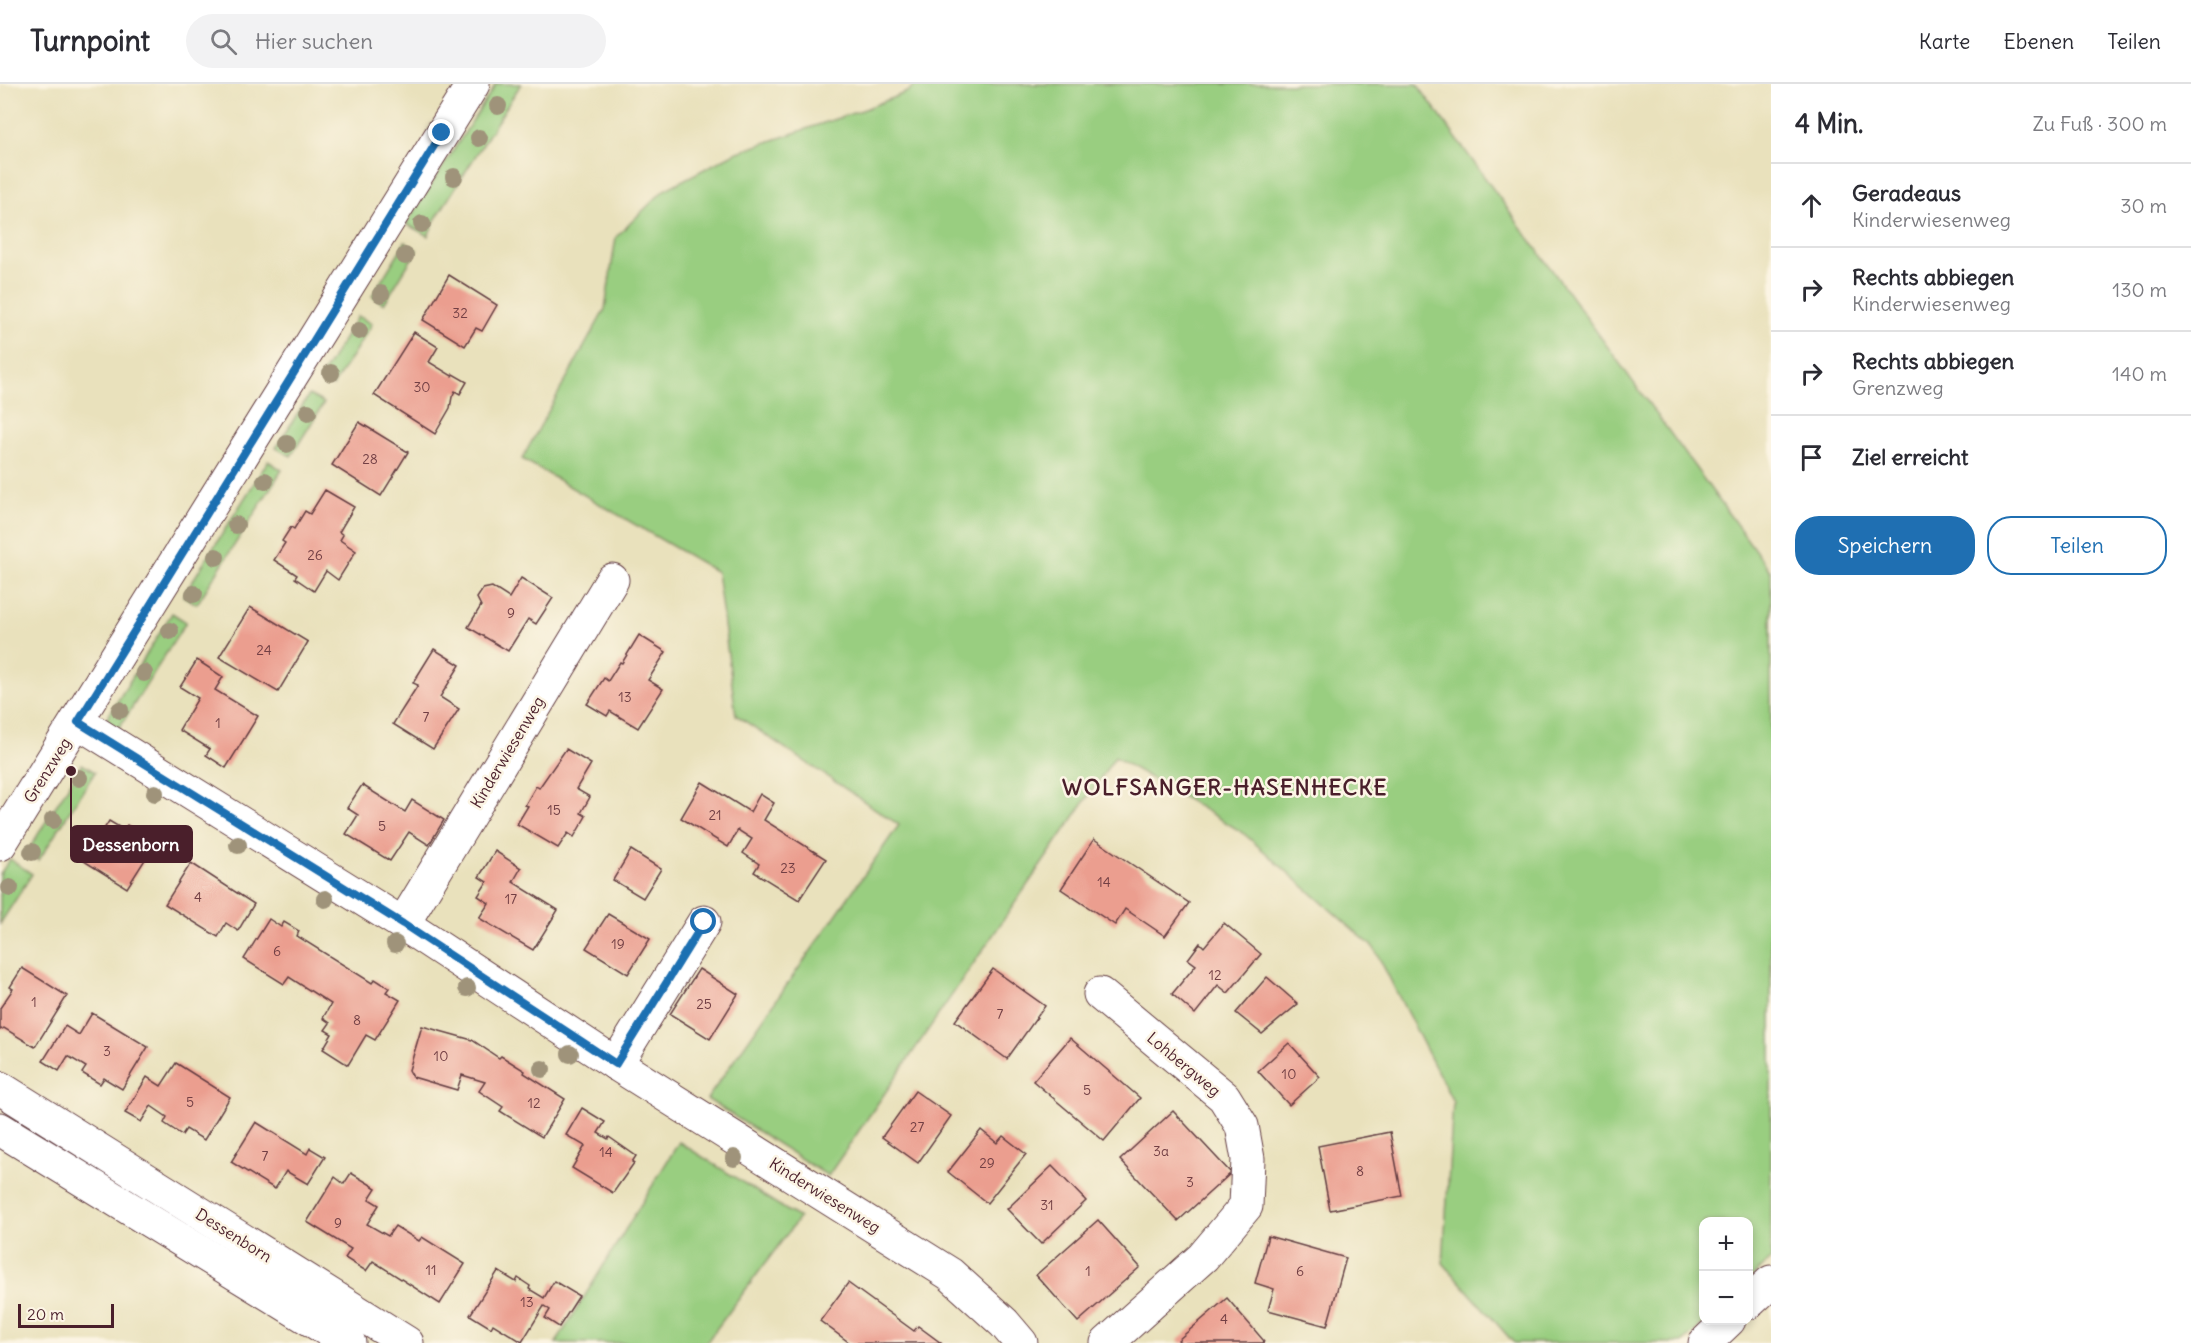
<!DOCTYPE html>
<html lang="de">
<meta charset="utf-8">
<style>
body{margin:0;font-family:Delius,sans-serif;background:#f2f2f3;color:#2b2b33}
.controls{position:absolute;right:18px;bottom:18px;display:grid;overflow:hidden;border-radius:12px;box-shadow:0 3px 9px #0003}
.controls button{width:54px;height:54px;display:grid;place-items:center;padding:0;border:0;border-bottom:2px solid #e1e1e2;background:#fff;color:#2b2b33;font:30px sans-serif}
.scale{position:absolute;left:18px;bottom:15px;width:96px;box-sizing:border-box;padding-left:6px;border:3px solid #4a1f2b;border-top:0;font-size:16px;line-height:21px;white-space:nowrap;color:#4a1f2b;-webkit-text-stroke:4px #fcf5e5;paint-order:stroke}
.stop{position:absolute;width:18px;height:18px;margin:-14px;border:4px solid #1f6fb2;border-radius:50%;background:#fff}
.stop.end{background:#1f6fb2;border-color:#fff;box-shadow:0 2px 6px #0008}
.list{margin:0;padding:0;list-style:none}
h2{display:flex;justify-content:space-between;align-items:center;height:78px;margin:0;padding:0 24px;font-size:26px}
h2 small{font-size:20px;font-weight:400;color:#7c7c81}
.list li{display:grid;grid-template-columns:39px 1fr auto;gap:18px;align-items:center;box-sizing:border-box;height:84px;padding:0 24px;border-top:2px solid #e1e1e2}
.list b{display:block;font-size:22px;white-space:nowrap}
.list p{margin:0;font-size:20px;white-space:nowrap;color:#7c7c81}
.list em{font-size:20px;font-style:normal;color:#7c7c81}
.actions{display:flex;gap:12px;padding:18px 24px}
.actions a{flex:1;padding:14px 0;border:2px solid #1f6fb2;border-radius:24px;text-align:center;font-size:21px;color:#1f6fb2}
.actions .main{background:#1f6fb2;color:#fff}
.icon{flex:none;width:33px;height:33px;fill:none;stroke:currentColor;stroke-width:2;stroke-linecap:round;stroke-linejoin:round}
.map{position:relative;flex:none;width:1771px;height:1259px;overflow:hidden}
header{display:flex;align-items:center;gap:36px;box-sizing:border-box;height:84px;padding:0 30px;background:#fff;border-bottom:2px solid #e1e1e2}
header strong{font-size:28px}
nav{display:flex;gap:33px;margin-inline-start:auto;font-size:21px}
.search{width:420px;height:54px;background:#f2f2f3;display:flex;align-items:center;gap:15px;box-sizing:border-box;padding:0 21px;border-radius:33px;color:#7c7c81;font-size:22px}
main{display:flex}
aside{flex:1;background:#fff}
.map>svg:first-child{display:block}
</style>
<header>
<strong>Turnpoint</strong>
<div class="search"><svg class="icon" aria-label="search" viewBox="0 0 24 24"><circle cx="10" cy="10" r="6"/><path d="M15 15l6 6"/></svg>Hier suchen</div>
<nav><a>Karte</a><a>Ebenen</a><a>Teilen</a></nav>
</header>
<main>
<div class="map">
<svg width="1771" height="1259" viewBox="0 0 1771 1259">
<rect width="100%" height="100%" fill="#fcf5e5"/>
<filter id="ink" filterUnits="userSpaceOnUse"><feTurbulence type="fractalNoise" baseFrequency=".0167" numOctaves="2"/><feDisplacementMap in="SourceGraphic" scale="12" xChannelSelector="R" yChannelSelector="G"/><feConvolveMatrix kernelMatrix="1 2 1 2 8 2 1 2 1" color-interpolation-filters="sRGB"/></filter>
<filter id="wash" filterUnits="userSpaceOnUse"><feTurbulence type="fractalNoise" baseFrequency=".008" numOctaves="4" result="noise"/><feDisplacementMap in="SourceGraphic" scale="24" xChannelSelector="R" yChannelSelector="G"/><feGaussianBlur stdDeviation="1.35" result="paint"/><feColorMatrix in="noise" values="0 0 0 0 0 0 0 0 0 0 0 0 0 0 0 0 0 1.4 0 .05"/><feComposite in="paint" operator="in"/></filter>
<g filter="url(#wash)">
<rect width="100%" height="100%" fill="#e9e1bc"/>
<g fill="#99ce80" stroke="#727656" stroke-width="1.5">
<polygon points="496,0 521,0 435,136 428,152 406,140"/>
<polygon points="916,0 1417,0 1771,488 1771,1175 1749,1196 1748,1138 1704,1138 1704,1236 1706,1237 1682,1259 1514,1259 1443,1179 1453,1018 1374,864 1242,748 1115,673 828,1092 707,1015 899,741 736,631 717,488 522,375 605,225 616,153 664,106 735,69 865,25 907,8"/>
<polygon points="405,158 417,166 384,220 372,212"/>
<polygon points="358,232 372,240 333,302 320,294"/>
<polygon points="309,311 324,319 291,372 276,364"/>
<polygon points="268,377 282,386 197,520 183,512"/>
<polygon points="172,529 186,538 116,649 108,642 107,634"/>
<polygon points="82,680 95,688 39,776 27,768"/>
<polygon points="10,775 32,790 0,840 0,790"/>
<polygon points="679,1058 799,1134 706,1259 556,1259"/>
</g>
<g id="blocks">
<g fill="#eb9e8f">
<polygon points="449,191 497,221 482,247 476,244 465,262 423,236"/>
<polygon points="414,248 438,263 429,278 452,292 453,290 467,298 460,310 455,307 452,313 450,324 435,350 374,311"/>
<polygon points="359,338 408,368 381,412 332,381"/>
<polygon points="325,406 354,423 339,448 343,451 340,456 356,467 338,496 326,487 314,507 295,494 297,491 274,476 285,459 282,457 291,443 294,445 305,427 310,430"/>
<polygon points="521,494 553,514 536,540 528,535 508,567 468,543 481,522 477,514 483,505 492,503 509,514"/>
<polygon points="250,523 308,558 278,608 219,573"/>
<polygon points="639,551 666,568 648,596 663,605 638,644 610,627 607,632 587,620 604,594 608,597 620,578 622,579"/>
<polygon points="434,565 460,581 440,613 459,625 433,665 393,640 418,601 413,599"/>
<polygon points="197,576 223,593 215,606 258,632 226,684 206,671 210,665 179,646 198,614 180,603"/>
<polygon points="566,665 591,680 576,705 590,713 581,729 586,732 574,753 568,749 558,764 517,740 528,722 525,721 536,702 539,704"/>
<polygon points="702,698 750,728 760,710 774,719 764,736 826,775 799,816 754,788 759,780 743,769 752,755 738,746 728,763 681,734"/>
<polygon points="362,701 405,728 412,716 444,736 429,761 409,748 390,777 346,750 358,731 347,724"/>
<polygon points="109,737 124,746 127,741 141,749 138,754 153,763 127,804 84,777"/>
<polygon points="1094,755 1189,819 1165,852 1125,825 1115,841 1061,805"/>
<polygon points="631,766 661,785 643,814 613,796"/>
<polygon points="495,767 521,784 513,798 558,826 533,866 479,834 489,819 478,812 487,798 479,793"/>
<polygon points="191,779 254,820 238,847 226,839 218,853 165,820"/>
<polygon points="608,830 650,855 628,890 586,864"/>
<polygon points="269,835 281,843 284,838 299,847 297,852 372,899 375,895 389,904 386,908 400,916 375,956 366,951 348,981 323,965 332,950 325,946 330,939 323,934 331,920 289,893 284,900 244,875"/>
<polygon points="1224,839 1261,870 1228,909 1218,901 1195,930 1172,910 1196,881 1188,875 1200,859 1204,863"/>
<polygon points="22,884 67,912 35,963 4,944 0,946 0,924 13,905 10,903"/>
<polygon points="699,885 738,910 710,955 670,930"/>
<polygon points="993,885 1045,922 1007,975 955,937"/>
<polygon points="1267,893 1298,920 1262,950 1236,929"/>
<polygon points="92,929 148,963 122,1005 104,994 100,1000 82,989 86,983 68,972 59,987 43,977 65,942 79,951"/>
<polygon points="422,942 472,956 499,974 501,972 525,987 524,989 565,1015 542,1053 500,1027 503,1023 479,1007 485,998 462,991 457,1006 413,993 409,986"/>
<polygon points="1070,954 1140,1014 1104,1057 1033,997"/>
<polygon points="1289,959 1320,993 1289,1021 1258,987"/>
<polygon points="176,979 230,1013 204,1056 186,1045 182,1051 164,1039 167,1033 151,1022 141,1038 125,1029 147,993 161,1002"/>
<polygon points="915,1007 951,1032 918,1079 882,1053"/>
<polygon points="582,1024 605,1038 598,1049 608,1055 609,1053 636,1072 632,1078 634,1079 613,1109 572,1084 585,1062 566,1051"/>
<polygon points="1173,1027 1231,1089 1178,1137 1120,1076"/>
<polygon points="256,1038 307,1070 310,1064 325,1073 308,1100 286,1087 275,1105 231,1078"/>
<polygon points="981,1046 997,1059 1003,1052 1026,1070 987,1119 948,1088"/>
<polygon points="1390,1048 1402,1112 1330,1126 1318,1062"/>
<polygon points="1052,1082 1086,1117 1041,1160 1007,1125"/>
<polygon points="351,1089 376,1104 369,1115 379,1121 367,1140 388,1152 395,1142 419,1157 422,1153 465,1180 440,1220 373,1177 366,1187 345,1174 351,1165 307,1138 335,1093 344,1100"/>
<polygon points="1098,1136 1140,1183 1078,1238 1036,1191"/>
<polygon points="1268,1152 1346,1174 1327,1242 1268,1226 1274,1205 1255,1199"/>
<polygon points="498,1187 516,1198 518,1194 530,1202 529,1205 544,1214 554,1197 579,1212 559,1243 545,1234 550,1226 544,1222 522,1258 493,1240 491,1244 470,1231"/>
<polygon points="848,1199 914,1247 918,1242 941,1259 850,1259 820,1237"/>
<polygon points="1227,1214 1264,1257 1263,1259 1181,1259 1178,1256"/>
</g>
</g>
</g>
<g filter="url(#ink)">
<use href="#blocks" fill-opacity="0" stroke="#623c41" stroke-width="1.5"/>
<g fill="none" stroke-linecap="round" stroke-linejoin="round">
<g stroke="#623c41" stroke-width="35">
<g id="minor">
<polyline points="78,638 403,840 616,980 950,1190 1004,1239 1021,1259"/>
<polyline points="0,760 473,0"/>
<polyline points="403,840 612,496"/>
<polyline points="1100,910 1224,1013 1242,1042 1248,1075 1246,1122 1203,1173 1107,1259"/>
<polyline points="616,980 704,838"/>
<polyline points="0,1004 407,1259"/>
<polyline points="0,1045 349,1259"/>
<polyline points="1748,1219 1771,1198"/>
<polyline points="1705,1259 1729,1236"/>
</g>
</g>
<use href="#minor" stroke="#fff" stroke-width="33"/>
</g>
<g fill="#9f937a">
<circle cx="498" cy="22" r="9"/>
<circle cx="479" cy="54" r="9"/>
<circle cx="454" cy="93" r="9"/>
<circle cx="422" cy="140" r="9"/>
<circle cx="405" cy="172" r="9"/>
<circle cx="381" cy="210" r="9"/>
<circle cx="359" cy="247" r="9"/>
<circle cx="331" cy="289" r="9"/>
<circle cx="308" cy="328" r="9"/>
<circle cx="287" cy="360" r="9"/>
<circle cx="265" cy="397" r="9"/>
<circle cx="236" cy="441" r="9"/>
<circle cx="216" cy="473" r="9"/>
<circle cx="194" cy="510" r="9"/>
<circle cx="170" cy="547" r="9"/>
<circle cx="144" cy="589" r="9"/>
<circle cx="120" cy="626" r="9"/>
<circle cx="79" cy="694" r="9"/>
<circle cx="155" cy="709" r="9"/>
<circle cx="53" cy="736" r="9"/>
<circle cx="238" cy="761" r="9"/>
<circle cx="32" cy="768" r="9"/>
<circle cx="10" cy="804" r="9"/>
<circle cx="325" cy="815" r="9"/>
<circle cx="395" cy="860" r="9"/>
<circle cx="467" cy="904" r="9"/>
<circle cx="570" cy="970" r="9"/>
<circle cx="542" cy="985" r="9"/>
<circle cx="734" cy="1074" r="9"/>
</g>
</g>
<g fill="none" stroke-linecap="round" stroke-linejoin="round" filter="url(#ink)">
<polyline stroke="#1f6fb2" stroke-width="8" points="442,49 78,638 403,840 616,980 704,838"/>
</g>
<g text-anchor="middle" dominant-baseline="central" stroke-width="5" stroke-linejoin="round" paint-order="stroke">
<g font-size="14" fill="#723f44">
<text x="460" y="229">32</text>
<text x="422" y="303">30</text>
<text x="370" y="375">28</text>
<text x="315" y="471">26</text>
<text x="511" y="529">9</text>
<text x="264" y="566">24</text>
<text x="625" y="613">13</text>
<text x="426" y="633">7</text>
<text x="218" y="639">1</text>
<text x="554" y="726">15</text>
<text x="715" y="731">21</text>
<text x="382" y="742">5</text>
<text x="788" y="784">23</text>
<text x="1104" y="798">14</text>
<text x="198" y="813">4</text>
<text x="511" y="815">17</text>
<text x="618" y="860">19</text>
<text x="277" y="867">6</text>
<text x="1215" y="891">12</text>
<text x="34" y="918">1</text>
<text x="704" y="920">25</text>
<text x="1000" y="930">7</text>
<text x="357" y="936">8</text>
<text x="107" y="967">3</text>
<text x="441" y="972">10</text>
<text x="1289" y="990">10</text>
<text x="1087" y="1006">5</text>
<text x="190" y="1018">5</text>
<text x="534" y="1019">12</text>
<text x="917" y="1043">27</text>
<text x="1161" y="1067">3a</text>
<text x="606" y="1068">14</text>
<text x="265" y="1072">7</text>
<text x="987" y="1079">29</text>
<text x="1360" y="1087">8</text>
<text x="1190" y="1098">3</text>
<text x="1047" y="1121">31</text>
<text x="338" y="1139">9</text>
<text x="431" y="1186">11</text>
<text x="1088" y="1187">1</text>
<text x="1300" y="1187">6</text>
<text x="527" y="1218">13</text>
<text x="1224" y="1235">4</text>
</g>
<g font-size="16" fill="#4a1f2b" stroke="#fcf5e5">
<text transform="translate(507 668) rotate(-59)">Kinderwiesenweg</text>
<text transform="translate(47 686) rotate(-58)">Grenzweg</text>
<text transform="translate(1184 980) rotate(40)">Lohbergweg</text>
<text transform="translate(825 1111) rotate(32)">Kinderwiesenweg</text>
<text transform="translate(234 1151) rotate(32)">Dessenborn</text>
</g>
<g font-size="22" font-weight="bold" letter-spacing="1.5" fill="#4a1f2b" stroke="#fcf5e5">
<text x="1225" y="703">WOLFSANGER-HASENHECKE</text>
</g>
</g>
<path fill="none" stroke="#4a1f2b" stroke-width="2" d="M71 687L71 760"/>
<circle fill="#4a1f2b" stroke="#fcf5e5" stroke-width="2" cx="71" cy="687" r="6"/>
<rect fill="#4a1f2b" stroke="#4a1f2b" stroke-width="2" x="71" y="742" width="121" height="36" rx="6"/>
<g font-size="18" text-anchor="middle" font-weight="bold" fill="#fff">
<text x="131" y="767">Dessenborn</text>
</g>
</svg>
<div class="controls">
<button>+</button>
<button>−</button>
</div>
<div class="scale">20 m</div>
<div class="stop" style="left:704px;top:838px"></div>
<div class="stop end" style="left:442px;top:49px"></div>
</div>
<aside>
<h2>4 Min.<small>Zu Fuß · 300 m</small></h2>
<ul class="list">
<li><svg class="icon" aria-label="ahead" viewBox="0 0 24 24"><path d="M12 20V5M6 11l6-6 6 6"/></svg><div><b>Geradeaus</b><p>Kinderwiesenweg</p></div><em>30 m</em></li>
<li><svg class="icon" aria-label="right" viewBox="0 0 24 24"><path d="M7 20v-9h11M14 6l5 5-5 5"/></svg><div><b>Rechts abbiegen</b><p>Kinderwiesenweg</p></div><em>130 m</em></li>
<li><svg class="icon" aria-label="right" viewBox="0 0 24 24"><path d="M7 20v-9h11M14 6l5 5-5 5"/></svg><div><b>Rechts abbiegen</b><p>Grenzweg</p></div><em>140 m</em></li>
<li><svg class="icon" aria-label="arrive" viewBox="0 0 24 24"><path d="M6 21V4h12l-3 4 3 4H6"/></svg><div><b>Ziel erreicht</b></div></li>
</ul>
<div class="actions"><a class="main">Speichern</a><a>Teilen</a></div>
</aside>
</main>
